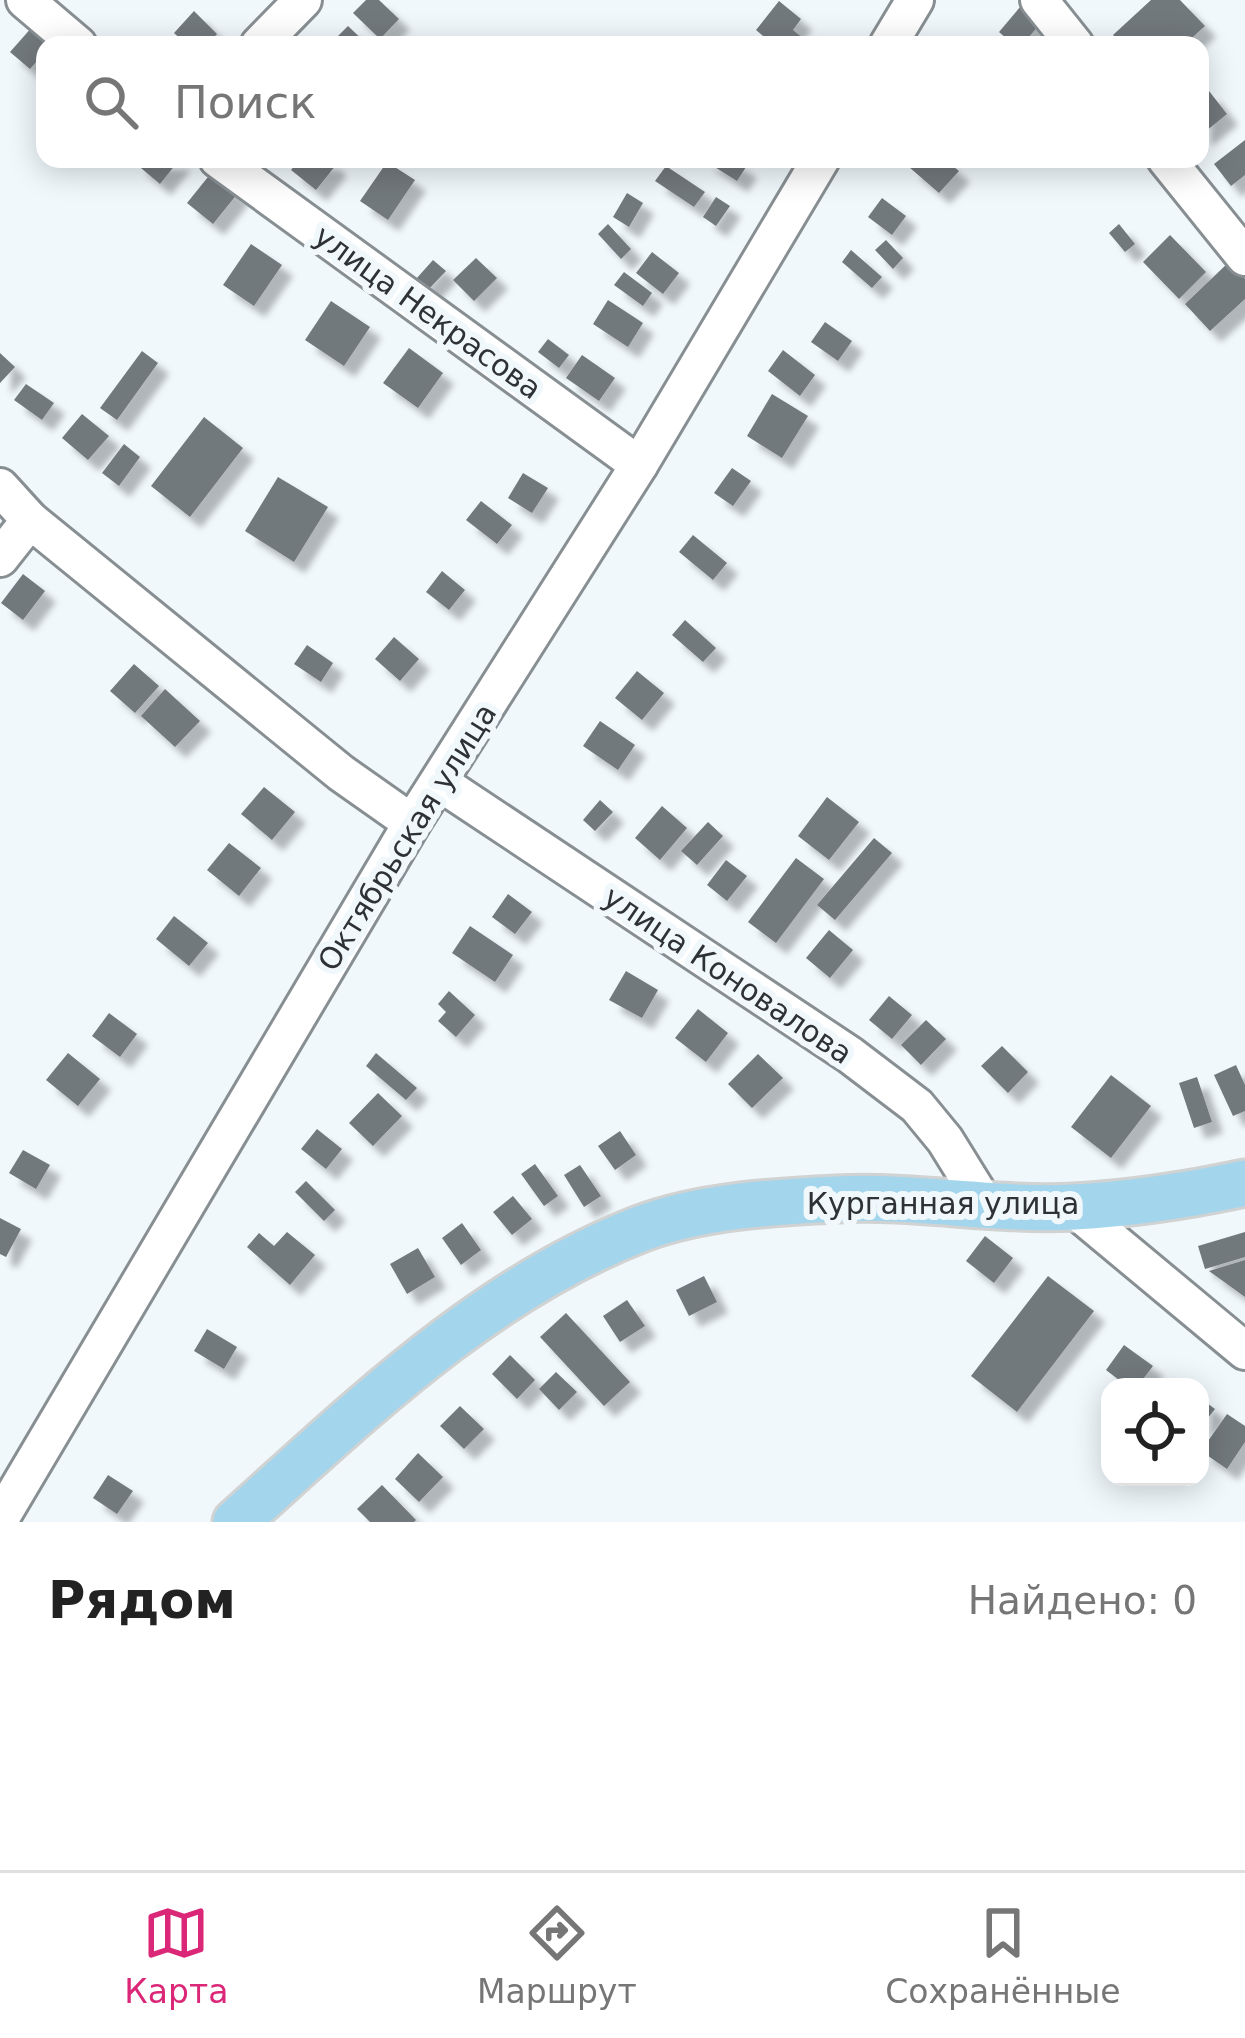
<!DOCTYPE html>
<html lang="ru">
<meta charset="utf-8">
<style>
body{margin:0;font-family:"DejaVu Sans",sans-serif;background:#f2f2f2;color:#222}
.controls{position:absolute;right:36px;bottom:36px;display:grid;overflow:hidden;border-radius:24px;box-shadow:0 6px 30px #0003}
.controls button{width:108px;height:108px;display:grid;place-items:center;padding:0;border:0;border-bottom:3px solid #e0e0e0;background:#fff;color:#222;font:60px sans-serif}
.list{margin:0;padding:0;list-style:none}
h2{display:flex;justify-content:space-between;align-items:center;height:156px;margin:0;padding:0 48px;font-size:51px}
h2 small{font-size:39px;font-weight:400;color:#767676}
.icon{flex:none;width:66px;height:66px;fill:none;stroke:currentColor;stroke-width:2;stroke-linecap:round;stroke-linejoin:round}
.map{position:relative;flex:none;width:1245px;height:1522px;overflow:hidden}
.search{position:absolute;background:#fff;box-shadow:0 6px 30px #0003;left:36px;right:36px;top:36px;height:132px;display:flex;align-items:center;gap:30px;box-sizing:border-box;padding:0 42px;border-radius:24px;color:#767676;font-size:45px}
.sheet{height:348px;background:#fff}
nav{display:flex;justify-content:space-around;align-items:center;box-sizing:border-box;height:168px;border-top:3px solid #e0e0e0;background:#fff;font-size:33px;color:#767676}
nav a{display:grid;justify-items:center;gap:6px}
nav .on{color:#db2777}
.map>svg:first-child{display:block}
</style>
<div class="map">
<svg width="1245" height="1522" viewBox="0 0 1245 1522">
<defs>
<filter id="shadow"><feDropShadow dx="11" dy="11" stdDeviation="3" flood-color="#0004"/></filter>
</defs>
<rect width="100%" height="100%" fill="#f0f8fc"/>
<g fill="#72797c" filter="url(#shadow)">
<polygon points="366,0 379,0 399,19 380,39 353,13"/>
<polygon points="1151,0 1180,0 1205,26 1184,45 1122,45 1113,35"/>
<polygon points="779,1 801,19 793,30 804,39 799,45 774,45 756,30"/>
<polygon points="1020,7 1040,24 1022,45 1014,45 999,32"/>
<polygon points="194,11 217,34 207,45 187,45 174,33"/>
<polygon points="33,26 55,45 45,45 45,52 30,69 10,52"/>
<polygon points="348,26 368,45 343,45 336,38"/>
<polygon points="1209,91 1227,114 1200,136 1200,98"/>
<polygon points="1245,140 1245,175 1231,186 1214,164"/>
<polygon points="139,159 180,159 160,184 135,163"/>
<polygon points="300,159 329,159 336,165 316,190 291,170"/>
<polygon points="702,159 733,159 746,167 737,181"/>
<polygon points="916,159 944,159 959,171 939,193 909,167"/>
<polygon points="387,162 415,180 388,220 360,201"/>
<polygon points="666,166 705,192 694,207 655,181"/>
<polygon points="212,172 238,193 213,224 187,203"/>
<polygon points="627,193 643,203 629,227 613,217"/>
<polygon points="716,197 730,206 716,226 703,217"/>
<polygon points="882,198 906,216 892,235 868,217"/>
<polygon points="608,224 631,249 621,259 598,234"/>
<polygon points="1119,224 1135,244 1125,252 1109,233"/>
<polygon points="1170,235 1206,272 1179,299 1143,262"/>
<polygon points="886,240 903,258 893,269 875,250"/>
<polygon points="251,244 282,265 254,306 223,285"/>
<polygon points="851,250 882,277 872,288 842,262"/>
<polygon points="652,252 679,273 663,294 636,273"/>
<polygon points="476,258 497,278 474,301 453,280"/>
<polygon points="433,260 446,271 428,290 416,279"/>
<polygon points="1229,262 1245,279 1245,299 1210,331 1185,304"/>
<polygon points="624,272 652,293 643,306 614,285"/>
<polygon points="608,300 643,323 628,347 593,324"/>
<polygon points="331,301 370,327 344,366 305,340"/>
<polygon points="825,322 852,341 838,361 811,342"/>
<polygon points="548,339 569,355 559,368 538,352"/>
<polygon points="409,348 443,373 418,408 383,383"/>
<polygon points="783,350 815,375 800,396 768,371"/>
<polygon points="142,351 158,363 117,420 100,408"/>
<polygon points="0,353 15,367 0,383"/>
<polygon points="582,355 615,378 599,401 566,378"/>
<polygon points="26,384 54,403 42,420 14,400"/>
<polygon points="772,394 808,416 782,458 747,436"/>
<polygon points="82,414 109,436 88,460 62,438"/>
<polygon points="204,417 243,448 190,517 151,486"/>
<polygon points="124,444 140,457 119,486 102,473"/>
<polygon points="732,468 751,481 733,506 714,493"/>
<polygon points="523,473 548,488 532,513 508,498"/>
<polygon points="278,477 328,507 294,562 245,531"/>
<polygon points="481,501 512,525 497,544 466,520"/>
<polygon points="693,535 727,563 713,580 679,552"/>
<polygon points="442,571 465,590 449,610 426,592"/>
<polygon points="23,574 45,591 23,620 1,603"/>
<polygon points="685,620 716,648 703,662 672,635"/>
<polygon points="394,637 419,659 400,681 375,659"/>
<polygon points="307,645 333,663 321,682 294,664"/>
<polygon points="134,664 159,686 135,713 110,691"/>
<polygon points="637,671 664,693 642,720 615,698"/>
<polygon points="165,689 200,721 175,747 141,716"/>
<polygon points="600,721 635,745 618,770 583,746"/>
<polygon points="264,787 295,812 272,840 241,814"/>
<polygon points="827,797 859,822 829,860 798,836"/>
<polygon points="600,800 613,812 595,831 583,820"/>
<polygon points="662,806 687,828 660,860 635,838"/>
<polygon points="708,822 723,836 697,865 681,851"/>
<polygon points="874,838 892,853 835,920 817,905"/>
<polygon points="229,843 261,868 239,896 207,870"/>
<polygon points="796,858 824,879 776,943 748,922"/>
<polygon points="726,860 747,876 727,901 707,885"/>
<polygon points="508,894 532,912 515,934 492,917"/>
<polygon points="174,916 208,943 189,966 156,939"/>
<polygon points="470,926 513,955 495,982 452,953"/>
<polygon points="829,930 853,950 830,978 806,958"/>
<polygon points="626,971 658,990 642,1018 609,1000"/>
<polygon points="449,991 475,1015 456,1037 438,1021 446,1012 438,1004"/>
<polygon points="889,996 912,1015 892,1039 869,1020"/>
<polygon points="698,1009 728,1033 706,1062 675,1038"/>
<polygon points="109,1013 137,1034 120,1057 92,1036"/>
<polygon points="926,1020 946,1039 921,1065 901,1045"/>
<polygon points="1002,1046 1028,1072 1008,1093 981,1066"/>
<polygon points="68,1053 100,1079 78,1106 46,1080"/>
<polygon points="376,1053 417,1088 406,1100 366,1066"/>
<polygon points="758,1054 783,1078 752,1108 728,1084"/>
<polygon points="1236,1065 1245,1085 1245,1111 1233,1116 1214,1075"/>
<polygon points="1111,1075 1151,1106 1111,1158 1071,1127"/>
<polygon points="1197,1077 1212,1122 1194,1128 1179,1083"/>
<polygon points="378,1093 402,1116 373,1146 349,1123"/>
<polygon points="317,1129 342,1149 326,1169 301,1149"/>
<polygon points="620,1131 636,1155 615,1170 598,1146"/>
<polygon points="23,1150 50,1165 36,1189 9,1173"/>
<polygon points="535,1164 558,1196 544,1206 521,1174"/>
<polygon points="580,1165 601,1196 584,1207 564,1175"/>
<polygon points="306,1181 335,1210 324,1221 295,1192"/>
<polygon points="513,1196 532,1219 512,1235 493,1212"/>
<polygon points="0,1218 21,1229 6,1257 0,1254"/>
<polygon points="462,1223 481,1250 461,1265 442,1238"/>
<polygon points="287,1232 315,1255 290,1285 247,1247 259,1233 274,1246"/>
<polygon points="1245,1232 1245,1257 1205,1269 1198,1246"/>
<polygon points="985,1236 1013,1258 994,1283 966,1261"/>
<polygon points="418,1248 435,1277 407,1294 390,1264"/>
<polygon points="1245,1260 1245,1297 1209,1271"/>
<polygon points="704,1276 717,1302 689,1316 676,1290"/>
<polygon points="1048,1276 1094,1311 1017,1412 971,1376"/>
<polygon points="627,1300 645,1326 620,1342 603,1316"/>
<polygon points="566,1313 630,1382 604,1406 540,1337"/>
<polygon points="207,1329 237,1347 224,1369 194,1351"/>
<polygon points="1124,1345 1153,1366 1137,1387 1128,1387 1106,1370"/>
<polygon points="510,1355 535,1380 517,1399 492,1374"/>
<polygon points="556,1372 577,1392 559,1410 539,1389"/>
<polygon points="1200,1398 1215,1409 1200,1428"/>
<polygon points="460,1406 484,1429 464,1449 440,1426"/>
<polygon points="1227,1414 1245,1426 1245,1442 1227,1469 1201,1451"/>
<polygon points="418,1453 443,1477 419,1502 395,1479"/>
<polygon points="108,1475 133,1491 117,1514 93,1498"/>
<polygon points="382,1485 416,1520 414,1522 370,1522 357,1509"/>
</g>
<g fill="none" stroke-linecap="round" stroke-linejoin="round">
<g stroke="#888f93" stroke-width="42">
<g id="minor">
<polyline points="25,0 78,45"/>
<polyline points="1039,0 1075,45"/>
<polyline points="259,45 303,0"/>
<polyline points="888,45 915,0"/>
<polyline points="218,159 639,465"/>
<polyline points="1166,159 1245,257"/>
<polyline points="0,487 30,520 341,773 412,823"/>
<polyline points="0,558 30,520"/>
<polyline points="439,782 850,1055 917,1106 945,1140 984,1203"/>
<polyline points="1072,1207 1245,1351"/>
<polyline points="0,1519 412,823 639,465 821,159"/>
</g>
</g>
<g stroke="#d1d2d2" stroke-width="51">
<path id="major" d="M236 1522C359 1412 483 1290 640 1229 700 1206 773 1202 837 1199 916 1195 995 1211 1074 1207 1130 1204 1189 1195 1245 1183"/>
</g>
<use href="#minor" stroke="#fff" stroke-width="36"/>
<use href="#major" stroke="#a3d5ed" stroke-width="45"/>
</g>
<g text-anchor="middle" dominant-baseline="central" stroke-width="12" stroke-linejoin="round" paint-order="stroke">
<g font-size="30" fill="#2f3234" stroke="#f0f8fc">
<text transform="translate(428 312) rotate(36)">улица Некрасова</text>
<text transform="translate(407 837) rotate(-58)">Октябрьская улица</text>
<text transform="translate(728 975) rotate(34)">улица Коновалова</text>
<text x="943" y="1203">Курганная улица</text>
</g>
</g>
</svg>
<div class="controls">
<button><svg class="icon" aria-label="locate" viewBox="0 0 24 24"><circle cx="12" cy="12" r="6"/><path d="M12 2v4M12 18v4M2 12h4M18 12h4"/></svg></button>
</div>
<div class="search"><svg class="icon" aria-label="search" viewBox="0 0 24 24"><circle cx="10" cy="10" r="6"/><path d="M15 15l6 6"/></svg>Поиск</div>
</div>
<section class="sheet">
<h2>Рядом<small>Найдено: 0</small></h2>
<ul class="list">
</ul>
</section>
<nav>
<a class="on"><svg class="icon" aria-label="map" viewBox="0 0 24 24"><path d="M3 6l6-2 6 2 6-2v14l-6 2-6-2-6 2zM9 4v14M15 6v14"/></svg>Карта</a>
<a><svg class="icon" aria-label="directions" viewBox="0 0 24 24"><path d="M12 3l9 9-9 9-9-9zM9 14v-3h6M13 9l2 2-2 2"/></svg>Маршрут</a>
<a><svg class="icon" aria-label="saved" viewBox="0 0 24 24"><path d="M7 4h10v16l-5-4-5 4z"/></svg>Сохранённые</a>
</nav>
